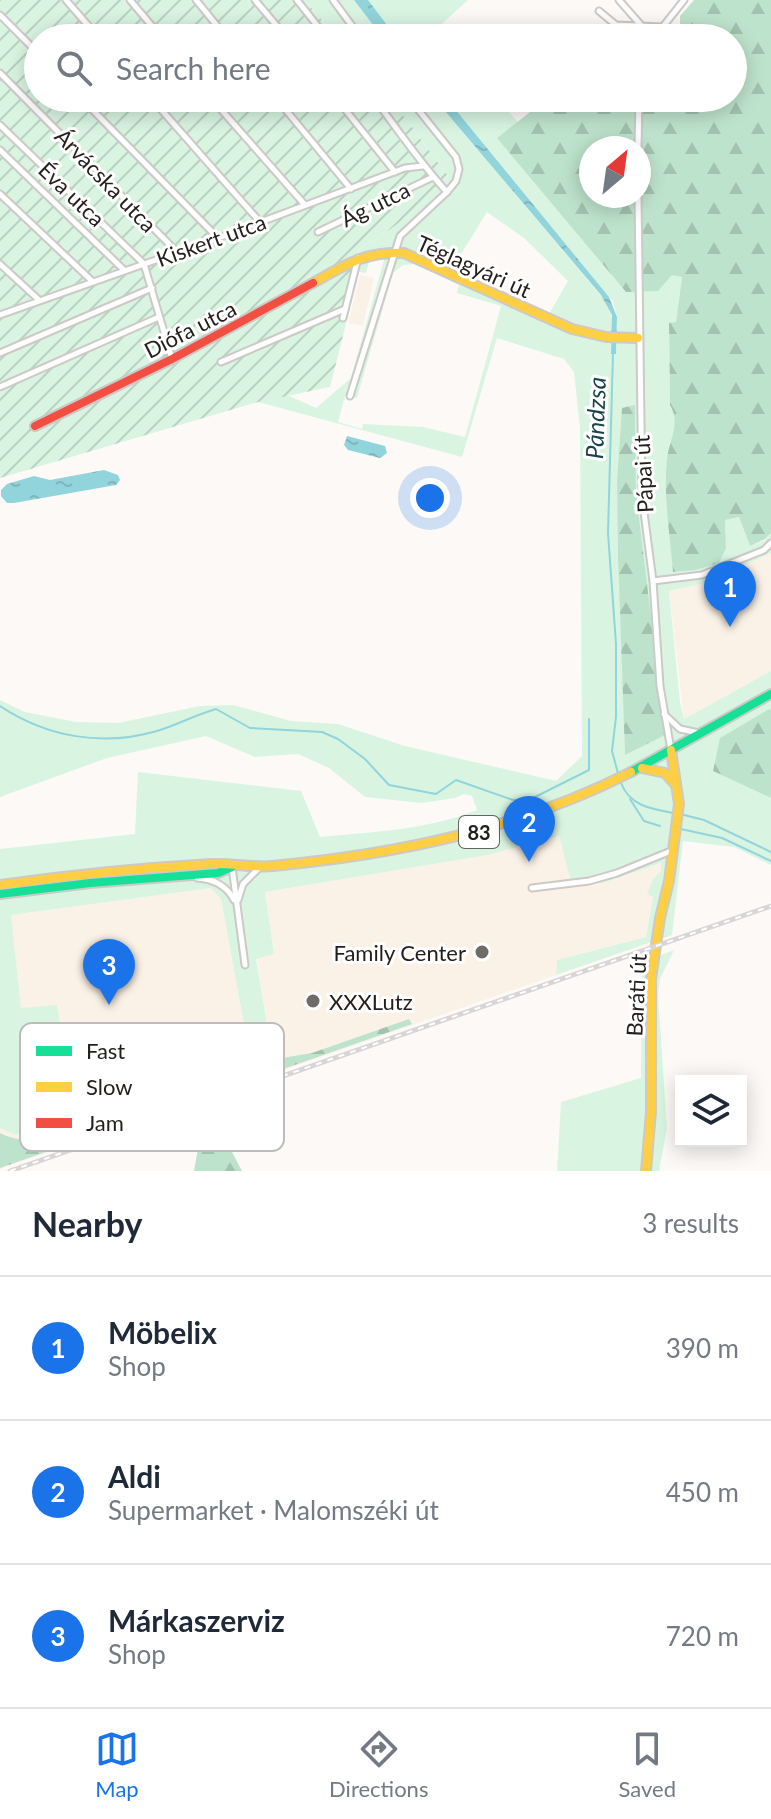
<!DOCTYPE html>
<meta charset="utf-8">
<style>
body{margin:0;font-family:Lato,sans-serif;background:#f2f2f3;color:#1f2937}
.controls{position:absolute;right:24px;bottom:24px;display:grid;overflow:hidden;border-radius:0px;box-shadow:0 4px 20px #0003}
.controls button{width:72px;height:72px;display:grid;place-items:center;padding:0;border:0;border-bottom:2px solid #e0e1e3;background:#fff;color:#1f2937;font:40px sans-serif}
.compass{position:absolute;left:579px;top:136px;width:72px;height:72px;border-radius:50%;background:#fff;box-shadow:0 4px 20px #0003;rotate:29deg}
.you{position:absolute;left:430px;top:498px;width:28px;height:28px;margin:-20px;border:6px solid #fff;border-radius:50%;background:#1a73e8;box-shadow:0 0 0 12px #1a73e833}
.badge{display:grid;place-items:center;width:52px;height:52px;border-radius:50%;background:#1a73e8;color:#fff;font-size:26px;font-weight:700}
.pin{position:absolute;translate:-50% -66px;filter:drop-shadow(0 2px 4px #0008)}
.pin::after{content:'';position:absolute;top:42px;width:28px;height:24px;background:inherit;clip-path:polygon(0 0,100% 0,50% 100%)}
.list{margin:0;padding:0;list-style:none}
h2{display:flex;justify-content:space-between;align-items:center;height:104px;margin:0;padding:0 32px;font-size:34px}
h2 small{font-size:26px;font-weight:400;color:#747a83}
.list li{display:grid;grid-template-columns:52px 1fr auto;gap:24px;align-items:center;box-sizing:border-box;height:144px;padding:0 32px;border-top:2px solid #e0e1e3}
.list b{display:block;font-size:30px;white-space:nowrap}
.list p{margin:0;font-size:26px;white-space:nowrap;color:#747a83}
.list em{font-size:26px;font-style:normal;color:#747a83}
.icon{flex:none;width:44px;height:44px;fill:none;stroke:currentColor;stroke-width:2;stroke-linecap:round;stroke-linejoin:round}
.map{position:relative;flex:none;width:771px;height:1171px;overflow:hidden}
.search{position:absolute;background:#fff;box-shadow:0 4px 20px #0003;left:24px;right:24px;top:24px;height:88px;display:flex;align-items:center;gap:20px;box-sizing:border-box;padding:0 28px;border-radius:44px;color:#747a83;font-size:30px}
.sheet{height:536px;background:#fff}
nav{display:flex;justify-content:space-around;align-items:center;box-sizing:border-box;height:112px;border-top:2px solid #e0e1e3;background:#fff;font-size:22px;color:#747a83}
nav a{display:grid;justify-items:center;gap:4px}
nav .on{color:#1a73e8}
.map>svg:first-child{display:block}
</style>
<div class="map">
<svg width="771" height="1171" viewBox="0 0 771 1171">
<defs>
<pattern id="forest-firs" width="22" height="20" patternUnits="userSpaceOnUse" patternTransform="scale(2)"><rect width="22" height="20" fill="#bee3cc"/><path d="M5 1l3.5 6h-7zM16 11l3.5 6h-7z" fill="#a3c2af"/></pattern>
<pattern id="garden-furrows" width="10" height="10" patternUnits="userSpaceOnUse" patternTransform="scale(2)"><rect width="10" height="10" fill="#d9f5e2"/><path d="M-1 1l2-2M0 10L10 0M9 11l2-2" fill="none" stroke="#bad2c1"/></pattern>
<pattern id="water-ripples" width="26" height="14" patternUnits="userSpaceOnUse" patternTransform="scale(2)"><rect width="26" height="14" fill="#92d4db"/><path d="M2 4q2-2 4 0t4 0M15 11q2-2 4 0t4 0" fill="none" stroke="#7eb6bb"/></pattern>
</defs>
<rect width="100%" height="100%" fill="#fcf9f7"/>
<g fill="#fbf2e7">
<polygon points="360,275 374,278 363,326 348,323"/>
<polygon points="771,553 771,671 684,719 669,591 709,582"/>
<polygon points="559,836 603,883 662,863 661,871 648,894 653,897 646,937 557,960 556,975 0,1169 0,1128 17,1135 21,1008 10,915 211,888 221,899 249,1052 271,1047 256,958 274,954 265,892 488,855"/>
</g>
<g fill="#d9f5e2" fill-rule="evenodd">
<polygon points="304,0 354,0 383,38 338,38"/>
<polygon points="368,0 468,0 434,31 440,38 397,38"/>
<path d="M390 98H434L608 304 613 321 612 354H616L617 318 613 302 446 98H496L519 123 498 137 672 274 682 277 676 322 669 324 670 405C679 419 674 439 668 454L673 571 695 570 726 548 725 520 739 517 750 546 765 540 771 533V553L709 582 669 591 680 702 684 719 771 671V708L721 738 713 770 771 798V865L734 847 683 841 672 935 556 975 557 960 646 937 653 897 647 894 653 879 661 871V863L603 883 572 886 559 836 488 855 265 892 274 954 256 959 271 1048 249 1052 221 899 211 888 11 915 21 1008 57 1005 74 1105 16 1135 0 1128V849L135 834 138 772 301 791 320 837C372 832 427 830 477 810L472 796 464 794 455 798 422 803 365 797 329 768 298 754 255 757 206 736 107 758 0 797V700L25 712 76 722 118 723 200 706 233 705 291 721 338 724 405 746 556 781 582 756 580 428 574 372 564 359 497 338 462 457 258 402 287 395 316 408 351 378 384 260 370 258 366 273 353 271 359 249C396 228 420 208 448 176ZM487 212 524 238 568 281 549 314 452 269ZM415 264 459 285 457 293 501 306 465 437 423 427 363 424 362 429 338 422 345 396 357 398 393 273 403 265ZM635 406 636 492 652 635 625 754 617 481Z"/>
<polygon points="674,950 660,979 658,995 667,1128 659,1171 557,1171 561,1102 641,1078 642,962"/>
</g>
<g fill="url(#forest-firs)" fill-rule="evenodd">
<path d="M694 0H771V533L765 539 750 546 739 517 725 520 726 548 719 563 695 570 673 572C670 534 663 496 667 459 669 441 681 423 670 405L669 323 676 322 682 277 672 275 658 291 626 292 497 138 548 98H635L636 113 650 110 666 98H733V38H680V16ZM591 148H639V196H591Z"/>
<polygon points="635,405 636,492 665,735 625,755 618,556 617,481 622,408"/>
<polygon points="771,708 771,798 713,771 720,738"/>
<path d="M409 1019 412 1024 0 1168V1133C35 1151 49 1124 78 1111L100 1114 139 1105 246 1064 312 1053Z"/>
<polygon points="222,1133 242,1171 194,1171 199,1143"/>
</g>
<path fill="url(#garden-furrows)" d="M0 0H304L338 38H38V98H390L448 176C420 208 396 228 359 249L353 271 359 272 330 387 258 402 0 478Z"/>
<g fill="url(#water-ripples)">
<polygon points="354,0 368,0 397,38 383,38"/>
<polygon points="434,98 446,98 609,297 617,317 616,354 611,354 612,315 601,295"/>
<polygon points="347,436 385,446 387,453 380,458 348,450 344,445"/>
<polygon points="104,470 118,475 120,480 116,485 14,503 7,503 1,496 1,490 7,484 34,476 50,480"/>
</g>
<g fill="none" stroke-linecap="round" stroke-linejoin="round">
<g stroke="#92d4db" stroke-width="2">
<polyline points="613,353 608,533 616,644 616,717 612,751 619,777"/>
<path d="M0 706C47 737 102 747 157 731 177 725 195 715 216 709L250 728 322 732 338 739 365 759 389 785 436 794 456 780 513 800 531 799 589 770V719"/>
<path d="M621 783C630 806 651 809 674 813"/>
<polyline points="630,799 644,821 660,826"/>
<polyline points="680,814 704,820 771,852"/>
<polyline points="681,829 722,838 771,861"/>
</g>
<g stroke="#ccc9c6" stroke-width="9">
<g id="street">
<polyline points="66,0 99,38"/>
<polyline points="130,0 162,38"/>
<polyline points="196,0 227,38"/>
<polyline points="255,0 287,38"/>
<polyline points="297,0 327,38"/>
<polyline points="333,0 361,38"/>
<polyline points="619,0 640,24"/>
<polyline points="599,11 616,25 662,27"/>
<polyline points="0,15 38,53"/>
<polyline points="654,38 684,0"/>
<polyline points="0,73 177,252"/>
<polyline points="81,98 218,238"/>
<polyline points="151,98 260,222"/>
<polyline points="211,98 305,205"/>
<polyline points="276,98 351,189"/>
<polyline points="336,98 395,172"/>
<path d="M374 98C398 130 420 163 447 192"/>
<polyline points="0,125 144,264 172,359"/>
<polyline points="638,148 639,98"/>
<polyline points="0,150 124,270"/>
<polyline points="0,194 92,281"/>
<polyline points="638,196 642,497 653,581 660,686 671,750"/>
<polyline points="318,232 433,177"/>
<polyline points="0,264 39,300"/>
<polyline points="0,315 218,238 405,168 423,166"/>
<polyline points="343,318 358,258"/>
<polyline points="0,353 152,288"/>
<polyline points="221,362 345,309"/>
<polyline points="0,387 159,317"/>
<polyline points="350,396 400,236 447,192 456,181 459,169 456,157 409,98"/>
<polyline points="653,581 702,575 764,550 771,543"/>
<polyline points="664,714 680,729 699,733"/>
<polyline points="232,867 245,965"/>
<path d="M197 878C213 879 227 886 234 900"/>
<polyline points="532,888 589,881 617,873 671,851"/>
<polyline points="238,900 243,884 258,869"/>
</g>
</g>
<g stroke="#ccc9c6" stroke-width="12">
<g id="fast">
<polyline points="631,772 771,694"/>
<polyline points="0,894 90,883 218,873 232,867"/>
</g>
</g>
<g stroke="#ccc9c6" stroke-width="12">
<g id="slow">
<path d="M313 283C345 265 366 251 404 253L572 329 606 337 638 338"/>
<polyline points="642,768 665,773 675,784"/>
<path d="M0 885C71 875 141 868 212 864 233 863 253 868 273 866 398 854 519 829 631 772"/>
<polyline points="646,1171 651,1112 651,979 660,918 669,881 679,804 671,750"/>
</g>
</g>
<g stroke="#ccc9c6" stroke-width="12">
<polyline id="jam" points="35,426 172,359 313,283"/>
</g>
<use href="#street" stroke="#fffefe" stroke-width="5"/>
<use href="#fast" stroke="#16e098" stroke-width="8"/>
<use href="#slow" stroke="#ffcf43" stroke-width="8"/>
<use href="#jam" stroke="#f24e42" stroke-width="8"/>
<g stroke="#d7d5d5" stroke-width="5">
<polyline id="rail" points="10,1171 771,906"/>
</g>
<use href="#rail" stroke="#fff" stroke-width="2" stroke-dasharray="6" stroke-linecap="butt"/>
</g>
<g fill="#6f6b68" stroke="#fff" stroke-width="3">
<circle cx="482" cy="952" r="8"/>
<circle cx="313" cy="1001" r="8"/>
</g>
<g text-anchor="middle" dominant-baseline="central" stroke-width="6" stroke-linejoin="round" paint-order="stroke">
<rect fill="#fff" stroke="#65625f" stroke-width="2" x="459" y="816" width="40" height="32" rx="6"/>
<g font-size="20" font-weight="bold" fill="#231e1b">
<text x="479" y="832">83</text>
</g>
<g font-size="22" fill="#231e1b" stroke="#fff">
<text transform="translate(106 180) rotate(46)">Árvácska utca</text>
<text transform="translate(72 194) rotate(44)">Éva utca</text>
<text transform="translate(375 204) rotate(-26)">Ág utca</text>
<text transform="translate(211 240) rotate(-20)">Kiskert utca</text>
<text transform="translate(474 266) rotate(24)">Téglagyári út</text>
<text transform="translate(190 329) rotate(-27)">Diófa utca</text>
<text transform="translate(643 474) rotate(-93)">Pápai út</text>
<text transform="translate(636 995) rotate(-87)">Baráti út</text>
</g>
<g font-size="22" fill="#231e1b" stroke="#fff" text-anchor="end">
<text x="466" y="952">Family Center</text>
<text x="329" y="1001" text-anchor="start">XXXLutz</text>
</g>
<g font-size="24" font-style="italic" fill="#184449" stroke="#fff">
<text transform="translate(595 418) rotate(-88)">Pándzsa</text>
</g>
</g>
<rect x="20" y="1023" width="264" height="128" rx="12" fill="#fff" stroke="#bdbcbb" stroke-width="2"/>
<rect x="36" y="1046" width="36" height="10" fill="#16e098"/>
<rect x="36" y="1082" width="36" height="10" fill="#ffcf43"/>
<rect x="36" y="1118" width="36" height="10" fill="#f24e42"/>
<g font-size="22" fill="#231e1b">
<text x="86" y="1059">Fast</text>
<text x="86" y="1095">Slow</text>
<text x="86" y="1131">Jam</text>
</g>
</svg>
<div class="controls">
<button><svg class="icon" aria-label="layers" viewBox="0 0 24 24"><path d="M12 4l9 5-9 5-9-5zM3 14l9 5 9-5"/></svg></button>
</div>
<svg class="compass" viewBox="-18 -18 36 36"><path d="M0-13l5 13h-10z" fill="#e53935"/><path d="M0 13l5-13h-10z" fill="#747a83"/></svg>
<div class="you"></div>
<div class="pin badge" style="left:730px;top:627px">1</div>
<div class="pin badge" style="left:529px;top:862px">2</div>
<div class="pin badge" style="left:109px;top:1005px">3</div>
<div class="search"><svg class="icon" aria-label="search" viewBox="0 0 24 24"><circle cx="10" cy="10" r="6"/><path d="M15 15l6 6"/></svg>Search here</div>
</div>
<section class="sheet">
<h2>Nearby<small>3 results</small></h2>
<ul class="list">
<li><span class="badge">1</span><div><b>Möbelix</b><p>Shop</p></div><em>390 m</em></li>
<li><span class="badge">2</span><div><b>Aldi</b><p>Supermarket · Malomszéki út</p></div><em>450 m</em></li>
<li><span class="badge">3</span><div><b>Márkaszerviz</b><p>Shop</p></div><em>720 m</em></li>
</ul>
</section>
<nav>
<a class="on"><svg class="icon" aria-label="map" viewBox="0 0 24 24"><path d="M3 6l6-2 6 2 6-2v14l-6 2-6-2-6 2zM9 4v14M15 6v14"/></svg>Map</a>
<a><svg class="icon" aria-label="directions" viewBox="0 0 24 24"><path d="M12 3l9 9-9 9-9-9zM9 14v-3h6M13 9l2 2-2 2"/></svg>Directions</a>
<a><svg class="icon" aria-label="saved" viewBox="0 0 24 24"><path d="M7 4h10v16l-5-4-5 4z"/></svg>Saved</a>
</nav>
